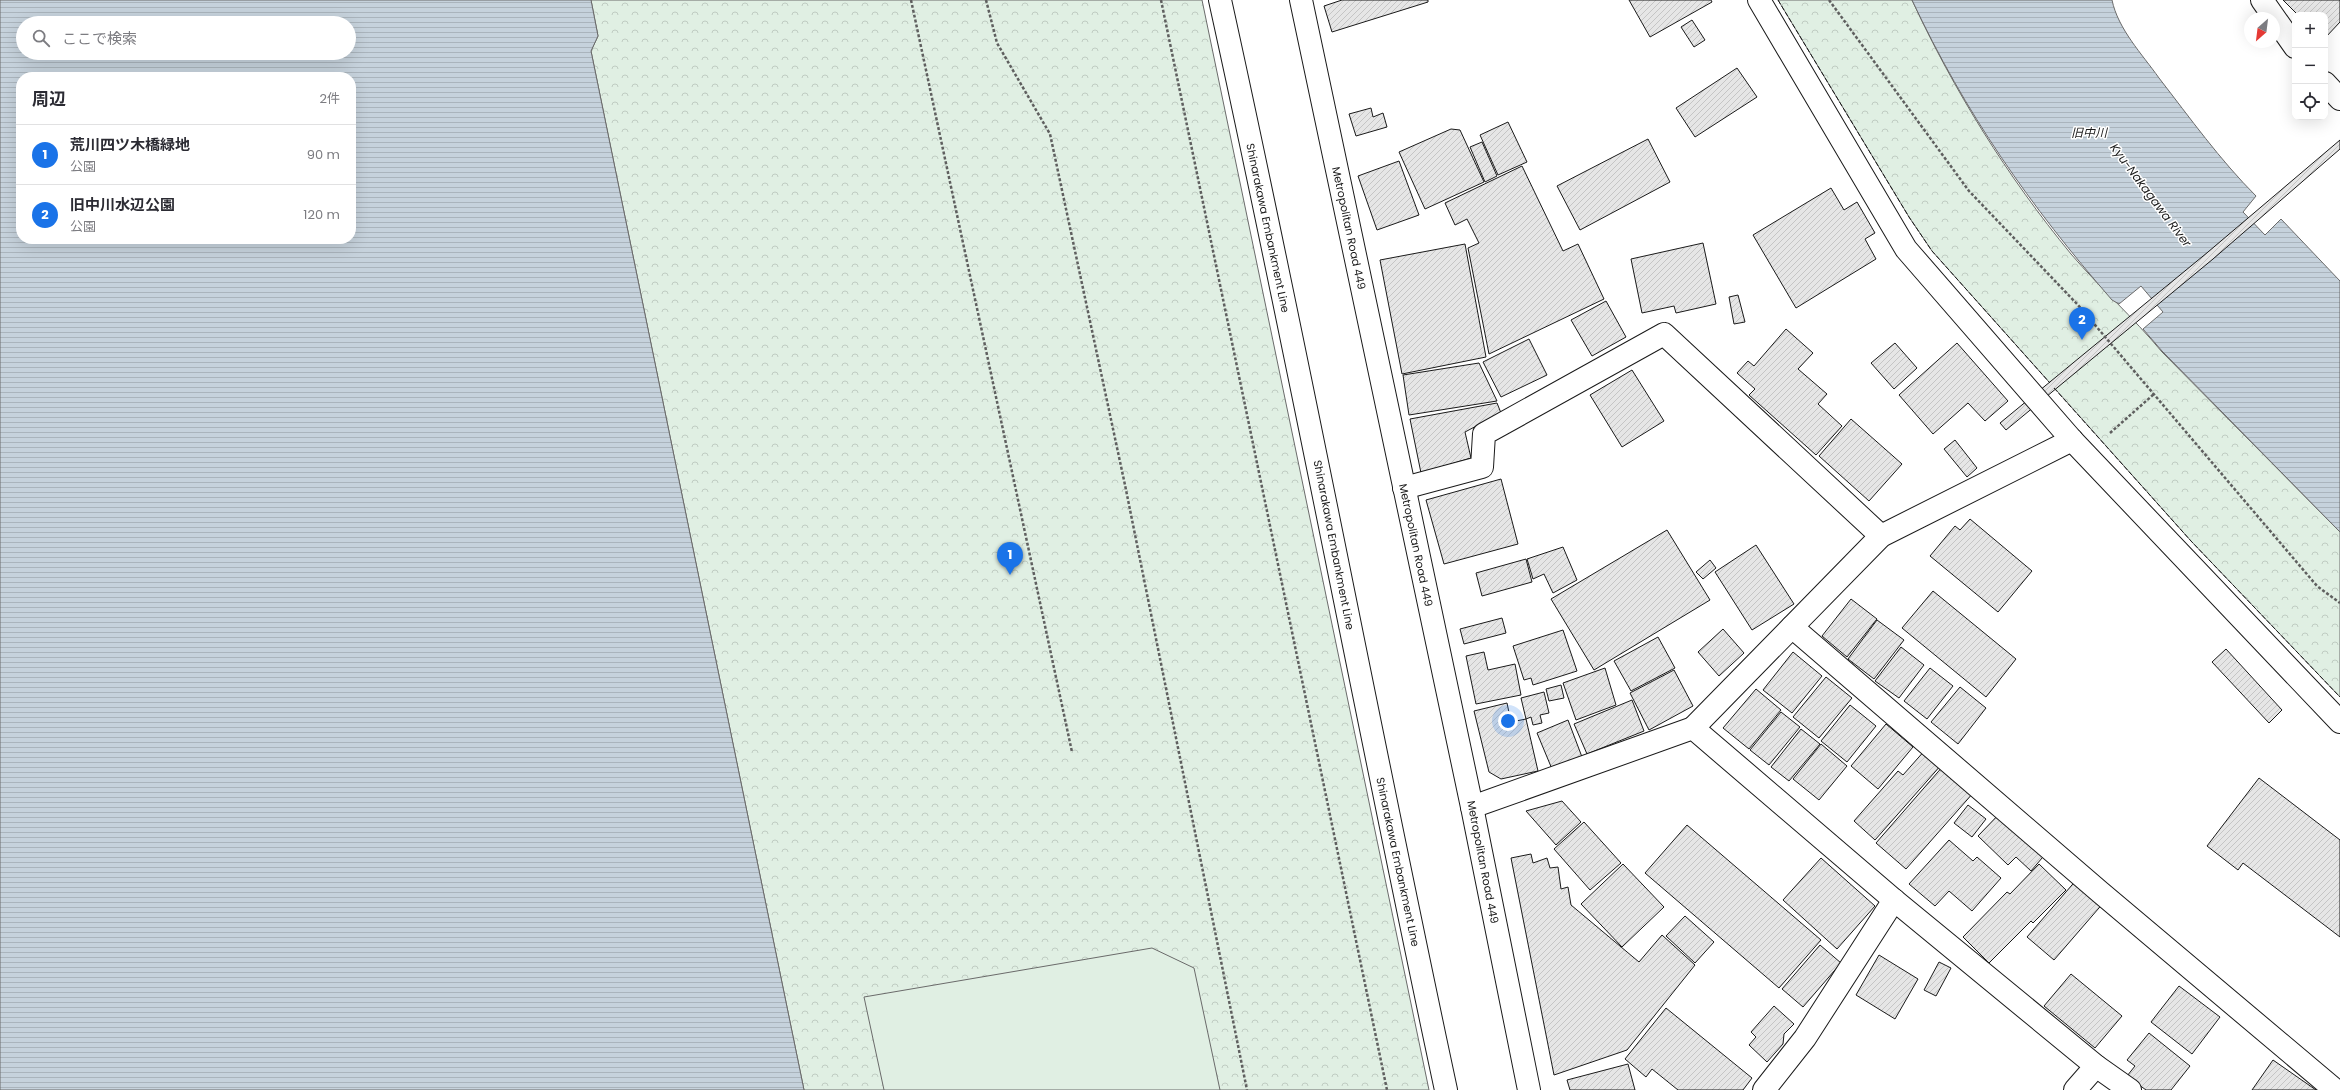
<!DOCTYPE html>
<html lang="ja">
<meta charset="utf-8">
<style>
body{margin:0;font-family:Poppins,"Noto Sans JP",sans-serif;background:#f2f2f3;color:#2b2b33}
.controls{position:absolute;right:12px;top:12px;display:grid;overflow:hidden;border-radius:8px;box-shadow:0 4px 16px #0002}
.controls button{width:36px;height:36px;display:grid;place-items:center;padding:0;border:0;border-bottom:1px solid #e1e1e2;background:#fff;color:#2b2b33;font:20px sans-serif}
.compass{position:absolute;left:2244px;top:12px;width:36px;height:36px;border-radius:50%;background:#fff;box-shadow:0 4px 16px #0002;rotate:208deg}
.you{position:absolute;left:1508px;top:721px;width:14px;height:14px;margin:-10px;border:3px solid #fff;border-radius:50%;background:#1a73e8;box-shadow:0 0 0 6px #1a73e833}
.badge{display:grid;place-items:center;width:26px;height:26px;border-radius:50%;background:#1a73e8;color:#fff;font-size:13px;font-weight:700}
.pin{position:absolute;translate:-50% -33px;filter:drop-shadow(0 1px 2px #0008)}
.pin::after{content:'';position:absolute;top:21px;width:14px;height:12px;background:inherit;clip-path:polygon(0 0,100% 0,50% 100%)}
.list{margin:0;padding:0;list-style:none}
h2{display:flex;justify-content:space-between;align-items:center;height:52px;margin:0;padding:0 16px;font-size:17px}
h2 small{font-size:13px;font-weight:400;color:#7c7c81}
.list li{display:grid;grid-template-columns:26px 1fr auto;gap:12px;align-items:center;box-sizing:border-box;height:60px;padding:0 16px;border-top:1px solid #e1e1e2}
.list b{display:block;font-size:15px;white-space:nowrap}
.list p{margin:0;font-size:13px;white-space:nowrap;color:#7c7c81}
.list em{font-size:13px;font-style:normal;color:#7c7c81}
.icon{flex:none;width:22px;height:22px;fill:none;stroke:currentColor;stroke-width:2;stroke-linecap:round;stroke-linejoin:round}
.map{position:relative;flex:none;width:2340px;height:1090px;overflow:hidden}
.search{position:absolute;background:#fff;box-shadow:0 4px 16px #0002;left:16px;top:16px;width:340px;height:44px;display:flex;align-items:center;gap:10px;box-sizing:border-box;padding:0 14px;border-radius:22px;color:#7c7c81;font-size:15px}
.panel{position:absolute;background:#fff;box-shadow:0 4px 16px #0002;left:16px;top:72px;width:340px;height:172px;border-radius:16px}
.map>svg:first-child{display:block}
</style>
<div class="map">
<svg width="2340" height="1090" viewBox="0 0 2340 1090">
<defs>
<pattern id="forest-crowns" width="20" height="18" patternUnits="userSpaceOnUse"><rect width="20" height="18" fill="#e0efe3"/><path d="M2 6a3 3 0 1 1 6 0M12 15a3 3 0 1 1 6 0" fill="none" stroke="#c0ccc2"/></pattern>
<pattern id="water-rules" width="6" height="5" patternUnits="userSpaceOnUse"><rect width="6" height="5" fill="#c6d2dc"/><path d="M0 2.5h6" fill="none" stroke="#aab4bc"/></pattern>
<pattern id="building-hatch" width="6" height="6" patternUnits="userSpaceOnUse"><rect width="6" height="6" fill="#e6e6e6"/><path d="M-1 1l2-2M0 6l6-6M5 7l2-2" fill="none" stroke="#c5c5c5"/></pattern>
</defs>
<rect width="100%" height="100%" fill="#fff"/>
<g fill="url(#forest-crowns)" stroke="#6a6a6a">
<polygon points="591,0 1202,0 1429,1090 804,1090 591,51 598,36"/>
<path d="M1778 0H1912C1954 91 2007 176 2071 254 2100 288 2133 317 2162 352L2340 532V697L2191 541 1932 251 1909 217Z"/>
</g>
<polygon fill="#e0efe3" stroke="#6a6a6a" points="1152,948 1194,968 1220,1090 884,1090 864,997"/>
<g fill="url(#water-rules)" stroke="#6a6a6a" fill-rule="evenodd">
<path d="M0 0H591L598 36 591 51 804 1090H0ZM23 23H349V53H23ZM21 77H351V239H21Z"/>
<path d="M1912 0H2112C2118 29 2142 54 2159 78 2190 118 2220 160 2256 196L2243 212 2265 235 2281 219 2340 281V532L2162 351 2143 329 2163 312 2141 286 2119 304 2112 300C2030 206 1965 113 1912 0Z"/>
</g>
<g fill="url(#building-hatch)" stroke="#1a1a1a">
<polygon points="1342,0 1428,0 1428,2 1332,32 1324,6"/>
<polygon points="1629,0 1711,0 1712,2 1650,37"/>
<polygon points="2283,0 2340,0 2340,22 2325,38 2325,15 2298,15"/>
<polygon points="1692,20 1705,40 1694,47 1681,27"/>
<polygon points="1737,68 1757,97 1695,137 1676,108"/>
<polygon points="1371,108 1373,117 1383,113 1387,127 1356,136 1349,114"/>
<polygon points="1508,122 1527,162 1498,175 1480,135"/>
<polygon points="1451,129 1460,130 1484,182 1425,209 1399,152"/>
<polygon points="1648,139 1670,182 1580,230 1557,186"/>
<polygon points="2340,140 2340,149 2213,259 2006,430 2000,423 2208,252"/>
<polygon points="1482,142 1497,176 1485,182 1470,147"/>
<polygon points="1399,161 1419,215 1377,230 1358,176"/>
<polygon points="1522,166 1563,251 1578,244 1604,299 1489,354 1468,248 1479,243 1467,219 1455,225 1445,203"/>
<polygon points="1831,188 1844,210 1857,202 1875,233 1865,239 1876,259 1796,308 1753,235"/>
<polygon points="1703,243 1716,304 1676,313 1674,306 1642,313 1631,259"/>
<polygon points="1465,244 1486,357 1402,374 1380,260"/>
<polygon points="1738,295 1745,322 1734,324 1729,297"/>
<polygon points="1606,301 1626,337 1592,356 1571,320"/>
<polygon points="1786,329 1813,353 1798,369 1827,394 1818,404 1842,426 1816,455 1749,395 1755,389 1737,373 1748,361 1754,366"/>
<polygon points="1529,339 1547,375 1501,397 1483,362"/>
<polygon points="1895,343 1917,368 1894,389 1871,363"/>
<polygon points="1957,343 2008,401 1985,421 1968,403 1933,434 1899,395"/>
<polygon points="1479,363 1497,401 1409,415 1403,375"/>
<polygon points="1632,370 1664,421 1622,447 1590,395"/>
<polygon points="1497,403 1501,413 1465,432 1471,458 1421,473 1410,419"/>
<polygon points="1851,419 1902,464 1869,501 1819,456"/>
<polygon points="1955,440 1977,468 1967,477 1944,449"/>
<polygon points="1501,479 1518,544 1444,564 1426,500"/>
<polygon points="1970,519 2032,571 1998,612 1930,556 1955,526 1960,530"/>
<polygon points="1667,530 1710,600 1594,670 1551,599"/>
<polygon points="1756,545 1794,604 1752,630 1715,572"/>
<polygon points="1563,547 1577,580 1553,593 1544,574 1533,579 1527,559"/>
<polygon points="1526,559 1532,582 1482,596 1476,573"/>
<polygon points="1710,560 1716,568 1703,579 1696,572"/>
<polygon points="1933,591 2016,659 1986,697 1902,628"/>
<polygon points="1851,599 1877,619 1847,657 1822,636"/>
<polygon points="1502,618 1506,633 1464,644 1460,629"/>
<polygon points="1877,620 1904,640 1874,679 1848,659"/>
<polygon points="1723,629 1744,653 1719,676 1698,652"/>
<polygon points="1563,630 1577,671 1533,685 1531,678 1524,680 1513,646"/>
<polygon points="1658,637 1675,668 1631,691 1614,661"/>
<polygon points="1901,647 1924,665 1899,698 1875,681"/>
<polygon points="2226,649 2282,710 2269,723 2212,662"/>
<polygon points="1484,652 1488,670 1515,664 1521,695 1476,704 1466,656"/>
<polygon points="1793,652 1822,676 1792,713 1763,690"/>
<polygon points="1605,668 1616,705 1576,720 1563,683"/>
<polygon points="1930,668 1953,686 1927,719 1904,701"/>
<polygon points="1674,670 1693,706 1649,730 1630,693"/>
<polygon points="1826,677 1852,698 1819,738 1793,717"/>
<polygon points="1561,685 1564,698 1549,701 1546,689"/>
<polygon points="1960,687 1986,708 1958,744 1931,722"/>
<polygon points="1756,689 1781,710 1749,749 1723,728"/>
<polygon points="1544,692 1549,713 1540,715 1542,723 1533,725 1531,717 1526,719 1521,698"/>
<polygon points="1632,700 1644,731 1587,754 1574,724"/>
<polygon points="1507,703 1511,722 1526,719 1538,771 1501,779 1489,772 1474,711"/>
<polygon points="1850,705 1876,726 1847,762 1821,741"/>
<polygon points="1781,712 1800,727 1769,765 1750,750"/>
<polygon points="1568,720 1582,757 1552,769 1537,733"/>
<polygon points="1886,724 1913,747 1878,789 1851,766"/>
<polygon points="1801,729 1820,744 1789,781 1771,767"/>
<polygon points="1821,744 1847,766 1819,800 1793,779"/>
<polygon points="1926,749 1942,764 1875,840 1854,821 1898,771 1903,775"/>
<polygon points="1944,765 1974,792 1906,869 1876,843"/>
<polygon points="2259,778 2340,840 2340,937 2243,863 2238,870 2207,846"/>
<polygon points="1562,801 1581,822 1556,845 1526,811"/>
<polygon points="1968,805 1986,819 1972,837 1954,823"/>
<polygon points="2003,810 2048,851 2031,871 2016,857 2008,865 1978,836"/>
<polygon points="1584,822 1621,863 1590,890 1554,849"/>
<polygon points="1687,825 1821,940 1779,988 1645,873"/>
<polygon points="1949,840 1973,861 1977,857 2001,878 1972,911 1949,891 1935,906 1909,884"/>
<polygon points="1531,854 1533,863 1547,858 1550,868 1558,867 1561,889 1568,887 1571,905 1639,962 1662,935 1695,965 1627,1050 1554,1075 1511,858"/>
<polygon points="1821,858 1875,906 1837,949 1783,900"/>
<polygon points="1623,864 1664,907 1622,947 1581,904"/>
<polygon points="2039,864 2066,890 2033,923 2031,921 1989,963 1963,937 2007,892 2010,894"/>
<polygon points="2078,878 2105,901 2054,960 2027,937"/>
<polygon points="1685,916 1714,942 1695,963 1666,936"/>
<polygon points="1820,945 1841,963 1803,1007 1782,989"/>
<polygon points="1879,955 1918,979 1895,1019 1856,995"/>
<polygon points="1939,962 1951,968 1936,996 1924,990"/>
<polygon points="2071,974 2122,1016 2095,1048 2044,1006"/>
<polygon points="2179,986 2220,1017 2192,1054 2151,1022"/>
<polygon points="1774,1006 1794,1024 1784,1034 1783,1044 1767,1062 1749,1045 1756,1037 1751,1032"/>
<polygon points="1666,1008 1752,1078 1743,1090 1678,1090 1652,1069 1646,1077 1625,1059"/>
<polygon points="2149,1033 2190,1066 2171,1090 2146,1090 2127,1076 2135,1066 2127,1060"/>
<polygon points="2273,1060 2316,1090 2252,1090"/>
<polygon points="1628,1064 1635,1090 1570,1090 1567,1080"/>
</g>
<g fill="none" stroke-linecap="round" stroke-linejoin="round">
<g stroke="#1a1a1a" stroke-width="24">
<g id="minor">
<polyline points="1759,0 1906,249 2072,440 2340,722"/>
<polyline points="2262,0 2295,47"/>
<polyline points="2325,83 2340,99"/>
<polyline points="1404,488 1482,467 1484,434 1664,334 1881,536"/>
<polyline points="1792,627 2100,892 2335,1090"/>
<polyline points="1693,728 1881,536 2072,440"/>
<polyline points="1472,807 1693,728 1894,900 2096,1066 2130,1090"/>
<polyline points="1764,1090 1805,1038 1894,900"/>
<polyline points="2075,1090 2096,1066"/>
</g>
</g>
<g stroke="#1a1a1a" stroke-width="24">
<g id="major">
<path d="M1220 0C1300 362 1368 727 1446 1090"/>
<polyline points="1301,0 1472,807 1529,1090"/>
</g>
</g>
<g stroke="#5f5f5f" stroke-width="2.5" stroke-dasharray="3 2" stroke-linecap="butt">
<polyline points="911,0 1072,752"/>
<polyline points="986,0 997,43 1050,134 1125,485 1247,1090"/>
<polyline points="1161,0 1387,1090"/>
<polyline points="1829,0 1969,191 2078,305 2317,586 2340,603"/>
<polyline points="2110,433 2154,394"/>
</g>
<use href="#minor" stroke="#fff" stroke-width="22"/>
<use href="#major" stroke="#fff" stroke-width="22"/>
<g stroke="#1a1a1a" stroke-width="1" stroke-dasharray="5 2" stroke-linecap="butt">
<polyline points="1778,0 1909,217 1932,251 2050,383"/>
<polyline points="2054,388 2191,541 2340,697"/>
</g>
</g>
<g text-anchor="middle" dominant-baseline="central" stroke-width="3" stroke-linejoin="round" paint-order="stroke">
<g font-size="11" fill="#1a1a1a" stroke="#fff">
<text transform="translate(1268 228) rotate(78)">Shinarakawa Embankment Line</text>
<text transform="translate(1349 228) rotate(78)">Metropolitan Road 449</text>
<text transform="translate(1334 545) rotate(79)">Shinarakawa Embankment Line</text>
<text transform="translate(1416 545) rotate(78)">Metropolitan Road 449</text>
<text transform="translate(1398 862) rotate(78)">Shinarakawa Embankment Line</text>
<text transform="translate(1483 862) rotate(79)">Metropolitan Road 449</text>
</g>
<g font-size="12" font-style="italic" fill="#1a1a1a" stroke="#fff">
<text x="2089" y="132">旧中川</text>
<text transform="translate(2151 195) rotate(53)">Kyu-Nakagawa River</text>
</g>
</g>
</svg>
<div class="controls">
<button>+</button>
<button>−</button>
<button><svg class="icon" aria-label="locate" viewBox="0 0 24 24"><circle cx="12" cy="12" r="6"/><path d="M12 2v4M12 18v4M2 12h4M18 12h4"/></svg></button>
</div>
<svg class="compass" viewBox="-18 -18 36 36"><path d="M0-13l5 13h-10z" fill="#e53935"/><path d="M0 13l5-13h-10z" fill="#7c7c81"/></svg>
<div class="you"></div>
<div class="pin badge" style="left:1010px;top:575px">1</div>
<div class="pin badge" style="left:2082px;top:340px">2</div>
<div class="search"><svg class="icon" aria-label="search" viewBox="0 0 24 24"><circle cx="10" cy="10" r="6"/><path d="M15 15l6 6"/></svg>ここで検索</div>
<section class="panel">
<h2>周辺<small>2件</small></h2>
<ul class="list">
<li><span class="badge">1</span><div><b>荒川四ツ木橋緑地</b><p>公園</p></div><em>90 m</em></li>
<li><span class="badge">2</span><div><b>旧中川水辺公園</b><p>公園</p></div><em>120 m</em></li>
</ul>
</section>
</div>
